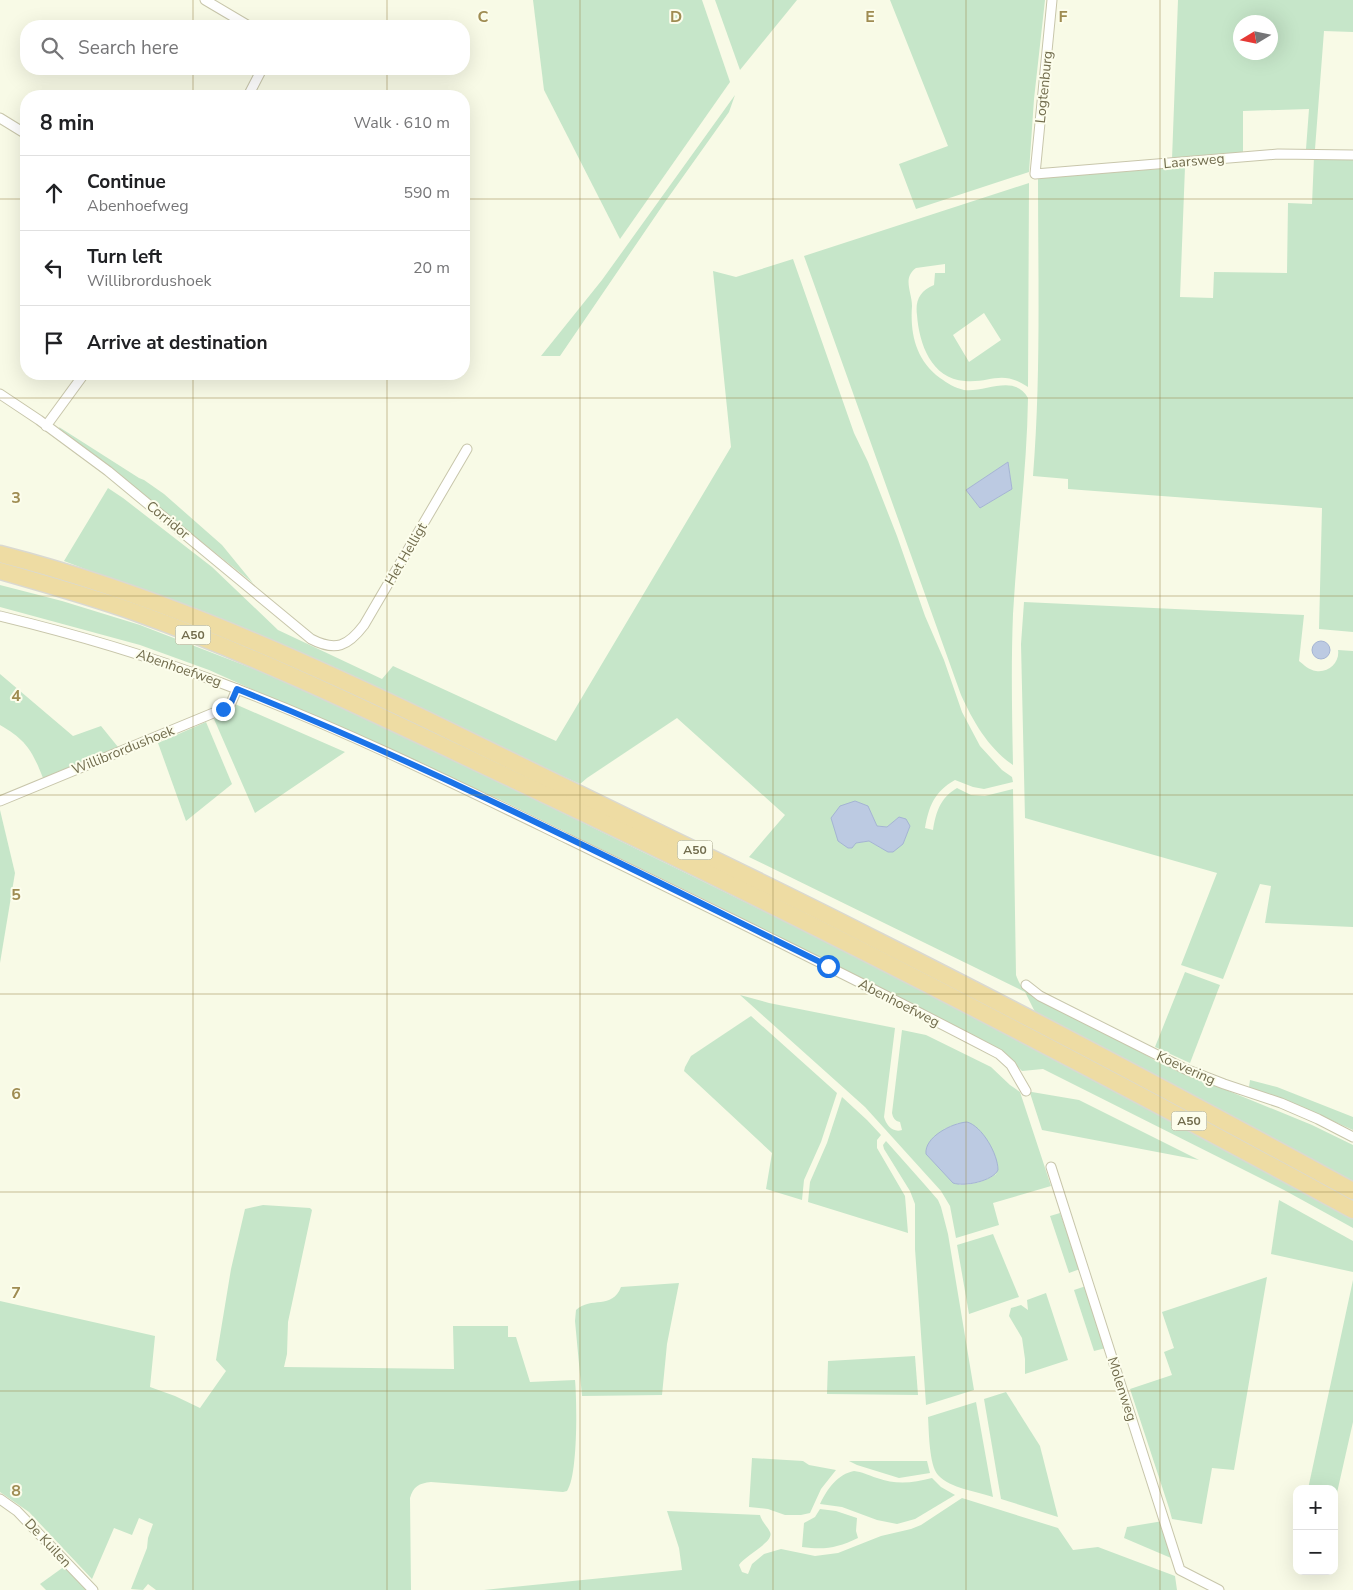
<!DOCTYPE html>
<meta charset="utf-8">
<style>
body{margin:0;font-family:"Nunito Sans",sans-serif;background:#f6f6f6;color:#202124}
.controls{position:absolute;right:15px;bottom:15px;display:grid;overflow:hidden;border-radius:10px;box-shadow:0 5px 20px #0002}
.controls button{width:45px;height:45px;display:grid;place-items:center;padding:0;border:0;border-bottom:1px solid #e0e0e0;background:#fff;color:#202124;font:25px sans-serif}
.compass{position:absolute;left:1233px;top:15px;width:45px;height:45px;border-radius:50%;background:#fff;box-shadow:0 5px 20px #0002;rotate:260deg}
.stop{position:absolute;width:15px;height:15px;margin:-11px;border:4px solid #1a73e8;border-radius:50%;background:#fff}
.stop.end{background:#1a73e8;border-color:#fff;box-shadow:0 1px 5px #0008}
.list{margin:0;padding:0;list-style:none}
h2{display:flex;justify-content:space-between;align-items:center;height:65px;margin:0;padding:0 20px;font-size:21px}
h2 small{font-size:16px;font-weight:400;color:#757577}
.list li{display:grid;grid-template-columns:32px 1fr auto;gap:15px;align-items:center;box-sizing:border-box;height:75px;padding:0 20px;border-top:1px solid #e0e0e0}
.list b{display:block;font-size:19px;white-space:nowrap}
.list p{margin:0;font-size:16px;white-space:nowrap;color:#757577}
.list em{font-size:16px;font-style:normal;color:#757577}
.icon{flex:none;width:28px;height:28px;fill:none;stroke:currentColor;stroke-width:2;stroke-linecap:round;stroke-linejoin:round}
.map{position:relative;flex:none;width:1353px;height:1590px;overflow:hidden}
.search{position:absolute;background:#fff;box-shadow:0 5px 20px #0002;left:20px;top:20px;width:450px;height:55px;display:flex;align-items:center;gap:12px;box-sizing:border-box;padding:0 18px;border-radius:20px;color:#757577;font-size:19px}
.panel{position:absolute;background:#fff;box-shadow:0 5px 20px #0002;left:20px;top:90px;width:450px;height:290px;border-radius:20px}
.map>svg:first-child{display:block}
</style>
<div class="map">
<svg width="1353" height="1590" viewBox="0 0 1353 1590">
<rect width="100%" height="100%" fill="#f8fae6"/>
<g fill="#c6e6c9" fill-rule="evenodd">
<polygon points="533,0 702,0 730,82 620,239 544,90"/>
<polygon points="715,0 797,0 740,70"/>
<polygon points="890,0 1045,0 1034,99 1029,172 916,209 899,164 948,146"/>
<path d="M1178 0H1353V32L1324 31 1315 149H1306L1309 109 1243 111V154L1172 159ZM1240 22H1270V52H1240Z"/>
<polygon points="735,95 729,112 665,202 560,356 541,356 602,280"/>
<path d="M1314 157 1353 160V632L1319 629 1322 508 1068 489V479L1033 476C1041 377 1038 277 1038 178L1185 167 1180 297 1213 298 1214 272 1287 273 1288 203 1312 204Z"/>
<path d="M1029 183 1028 387C1001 369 992 383 965 381 931 379 919 343 917 315 915 300 920 291 934 285L935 273H945V264L916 268C902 278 912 292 912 306 910 334 916 360 940 378 947 383 955 388 964 390 985 393 1014 373 1028 398 1027 470 1017 542 1013 614 1011 664 1012 715 1013 765 988 748 973 721 961 695L804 256ZM984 313 1001 340 969 362 953 335ZM1008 462 1012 489 980 508 966 490Z"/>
<path d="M793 259 854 433 868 462 897 536 925 616 944 660 962 712 980 746 1002 770 1012 777 1013 782 984 789 973 787 955 780C934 792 929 806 925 828L933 830C936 812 940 798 957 788L971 795 985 796 1013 789 1016 975C1021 989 1026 992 1040 996L1158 1062 1312 1125 1353 1145V1181L1035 1012 1025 992 749 857 785 815 677 718 587 778 580 784 382 694 260 636 64 561 108 488 123 498 212 567 278 630 382 679 393 666 556 741 731 447 713 271 736 277ZM855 801 868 807 877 826 887 827 899 817 910 826 903 844 881 848 869 841 856 843 837 833 835 828Z"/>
<polygon points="59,427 139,478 144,480 164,494 222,545 253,583 137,490 61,432"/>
<polygon points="0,585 62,601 140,625 262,672 408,737 837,947 1000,1031 1353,1218 1353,1228 1284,1190 1043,1069 1022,1071 1004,1053 986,1042 714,904 501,800 209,670 140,645 0,607"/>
<path d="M1024 602 1304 615 1299 661C1304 665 1309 670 1316 671 1329 673 1340 662 1338 650L1353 651V927L1265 923 1271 886 1260 884 1223 979 1181 965 1217 873 1025 818 1021 644Z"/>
<path d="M0 674 73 736 101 726 118 747 43 778C32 750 26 740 0 725Z"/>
<polygon points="235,704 345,752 255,813 214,719 226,714"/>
<polygon points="206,722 232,784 186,821 158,743"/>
<polygon points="0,810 15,873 0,963"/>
<polygon points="1185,972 1220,985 1190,1063 1155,1047"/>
<path d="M740 995 769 1003 895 1028 884 1117C886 1125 893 1133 902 1130L900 1122C895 1121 893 1118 892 1113L902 1030 926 1035 991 1067 1010 1085 1020 1092 1051 1186 993 1203 999 1225 956 1238 950 1206 941 1191 865 1107ZM959 1123 998 1165 996 1174C986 1181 972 1185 959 1185L944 1129Z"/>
<polygon points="751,1016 837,1093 821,1142 804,1180 802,1200 766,1189 772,1153 684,1071 685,1067 691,1056"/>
<polygon points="1250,1080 1277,1087 1353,1117 1353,1130 1288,1101 1249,1087"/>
<polygon points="1026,1091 1079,1100 1199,1160 1042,1130 1030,1093"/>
<polygon points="842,1097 867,1120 881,1135 877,1140 877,1148 905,1196 908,1233 808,1202 810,1182 827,1143"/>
<polygon points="886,1141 925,1185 938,1200 941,1207 948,1234 974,1390 926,1405 915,1249 915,1204 910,1191 884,1149 883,1145"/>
<polygon points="1279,1200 1353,1241 1353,1272 1271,1254"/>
<path d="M263 1205 310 1208 312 1210 288 1322 287 1354 284 1367 454 1369 453 1326H508V1337H516L530 1382 575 1380C577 1401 578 1476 567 1491L563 1492 431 1482C419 1483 413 1487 410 1498L411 1590H156L148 1584 143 1590 131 1589 147 1548 148 1538 153 1524 139 1518 132 1535 114 1528 92 1579 29 1512 0 1492V1301L155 1336 150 1387 175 1396 200 1408 226 1371 216 1360 231 1269 245 1209Z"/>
<polygon points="1060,1213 1080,1269 1069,1273 1050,1216"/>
<polygon points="993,1234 1019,1297 969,1314 957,1245"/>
<polygon points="1267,1277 1234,1470 1212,1468 1202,1524 1172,1519 1169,1508 1130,1389 1172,1375 1164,1352 1174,1348 1162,1312"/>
<polygon points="1353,1280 1353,1422 1334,1506 1334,1489 1308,1489"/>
<path d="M679 1283 667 1344 662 1395 582 1396 575 1321 576 1310C591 1296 612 1310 621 1287Z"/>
<polygon points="1086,1286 1106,1348 1094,1351 1074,1290"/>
<polygon points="1046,1293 1068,1360 1025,1374 1025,1359 1022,1338 1009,1316 1011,1308 1021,1305 1028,1310 1027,1300"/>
<polygon points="915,1356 918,1395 827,1394 828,1361"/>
<polygon points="1006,1392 1040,1446 1058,1517 1001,1499 984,1399"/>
<path d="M976 1402 993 1497C976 1491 951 1489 938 1475 929 1465 929 1431 928 1417Z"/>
<polygon points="752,1458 803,1461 809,1465 836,1470 821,1489 810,1513 801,1515 785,1515 768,1509 749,1507"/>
<polygon points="849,1461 927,1461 930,1473 899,1478 857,1465"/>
<path d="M854 1471C862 1472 868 1475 877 1478 896 1485 913 1483 932 1478L941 1487 955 1495 915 1519 897 1524 877 1520 842 1507 820 1504C827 1489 838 1474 854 1471Z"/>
<path d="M962 1498 1058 1528 1073 1550 1098 1547 1175 1576 1177 1590H484L682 1570 679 1548 667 1511 760 1515C762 1522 767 1526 770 1532 775 1542 744 1556 739 1565L742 1572 748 1574 752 1564 764 1554 781 1549 815 1556 838 1553 881 1536 911 1529 921 1525Z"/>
<path d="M820 1509 836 1511 857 1518 856 1531 858 1538C837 1548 825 1550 802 1547L804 1523 815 1517Z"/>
<polygon points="1163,1521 1168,1536 1171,1558 1124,1538 1127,1527"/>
<polygon points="65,1566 87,1590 46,1590 40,1584"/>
</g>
<g fill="#bccae2" stroke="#a4b4d3">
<polygon points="1008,462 1012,489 980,508 966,490"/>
<circle cx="1321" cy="650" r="9"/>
<polygon points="855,801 868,806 877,826 887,827 899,817 906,819 910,826 903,844 893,852 888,852 869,841 856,843 852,848 848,848 838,841 831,818 840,806"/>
<path d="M967 1122C982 1126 998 1154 998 1170 993 1181 964 1187 953 1183L926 1154C924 1137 952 1123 967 1122Z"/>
</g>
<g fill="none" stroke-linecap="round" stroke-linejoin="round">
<g stroke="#c8c6ab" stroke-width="11">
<g id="minor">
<polyline points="205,0 249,26"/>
<polyline points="1052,0 1035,174 1278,154 1353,155"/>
<polyline points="248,96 262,69"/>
<polyline points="0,118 26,134"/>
<path d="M0 394 39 420 108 471 311 639C336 652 348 646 364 625L467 449"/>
<polyline points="46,426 84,374"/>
<path d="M0 616C75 634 149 656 221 683 339 727 453 783 566 838 712 909 856 979 999 1054L1011 1065 1026 1091"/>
<polyline points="0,801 223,709 231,703 237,689"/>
<polyline points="1026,985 1040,996 1185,1069 1224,1084 1281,1103 1318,1119 1353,1137"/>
<polyline points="1051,1167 1180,1570 1219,1590"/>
<polyline points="0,1499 17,1511 93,1590"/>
</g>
</g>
<g stroke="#dad9d1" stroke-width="19">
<g id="motorway">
<path d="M0 554C149 592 289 654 427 720 488 750 549 779 610 809 700 853 791 896 880 942 1039 1022 1197 1106 1353 1191"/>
<path d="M0 571C46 584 92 597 137 613 271 661 400 726 529 787 808 919 1082 1062 1353 1210"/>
</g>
</g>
<use href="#minor" stroke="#fff" stroke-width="9"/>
<use href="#motorway" stroke="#eedca3" stroke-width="16"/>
</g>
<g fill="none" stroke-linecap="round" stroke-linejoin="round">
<path stroke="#1a73e8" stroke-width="6" d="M223 709 231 703 237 689C439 770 633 870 828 966"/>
</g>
<path fill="none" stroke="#9f8c52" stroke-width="1" stroke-opacity="0.55" d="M193 0V26M387 0V26M580 0V1590M773 0V1590M966 0V1590M1160 0V1590M193 69V96M387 69V96M0 199H26M464 199H1353M193 374V1590M387 374V1590M0 398H1353M0 596H1353M0 795H1353M0 994H1353M0 1192H1353M0 1391H1353"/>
<g text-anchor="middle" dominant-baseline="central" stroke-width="4" stroke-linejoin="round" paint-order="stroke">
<g fill="#fcfdec" stroke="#9b987d" stroke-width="1">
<rect x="175.5" y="625.5" width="35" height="19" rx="4"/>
<rect x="677.5" y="840.5" width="35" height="19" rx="4"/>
<rect x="1171.5" y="1111.5" width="35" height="19" rx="4"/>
</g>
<g font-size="12" font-weight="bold" fill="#716c4d">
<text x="193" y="635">A50</text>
<text x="695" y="850">A50</text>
<text x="1189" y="1121">A50</text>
</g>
<g font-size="14" fill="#716c4d" stroke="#fcfdec">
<text transform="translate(1044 87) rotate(-84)">Logtenburg</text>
<text transform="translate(1194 161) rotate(-5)">Laarsweg</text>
<text transform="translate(168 520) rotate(39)">Corridor</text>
<text transform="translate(406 554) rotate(-60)">Het Helligt</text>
<text transform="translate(179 668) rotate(19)">Abenhoefweg</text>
<text transform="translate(123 750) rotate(-22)">Willibrordushoek</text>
<text transform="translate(899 1003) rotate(27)">Abenhoefweg</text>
<text transform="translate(1186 1068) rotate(24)">Koevering</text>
<text transform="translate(1122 1389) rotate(72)">Molenweg</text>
<text transform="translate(48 1543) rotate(47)">De Kuilen</text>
</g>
</g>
<g font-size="16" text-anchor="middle" font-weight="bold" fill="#9f8c52" stroke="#fcfdec" stroke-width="4" stroke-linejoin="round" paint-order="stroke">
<text x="483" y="22">C</text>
<text x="676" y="22">D</text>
<text x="870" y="22">E</text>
<text x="1063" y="22">F</text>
<text x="16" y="503">3</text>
<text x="16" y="701">4</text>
<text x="16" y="900">5</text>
<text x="16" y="1099">6</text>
<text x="16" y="1298">7</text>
<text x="16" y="1496">8</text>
</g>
</svg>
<div class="controls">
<button>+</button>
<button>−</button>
</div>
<svg class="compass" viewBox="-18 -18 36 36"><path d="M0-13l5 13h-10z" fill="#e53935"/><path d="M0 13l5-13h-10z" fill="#757577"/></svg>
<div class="stop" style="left:828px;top:966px"></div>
<div class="stop end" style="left:223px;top:709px"></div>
<div class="search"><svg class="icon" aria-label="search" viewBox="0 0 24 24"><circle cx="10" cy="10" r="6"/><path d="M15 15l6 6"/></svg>Search here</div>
<section class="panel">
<h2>8 min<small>Walk · 610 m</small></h2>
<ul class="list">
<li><svg class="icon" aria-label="ahead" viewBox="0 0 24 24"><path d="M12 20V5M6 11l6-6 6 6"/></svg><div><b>Continue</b><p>Abenhoefweg</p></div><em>590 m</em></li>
<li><svg class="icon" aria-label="left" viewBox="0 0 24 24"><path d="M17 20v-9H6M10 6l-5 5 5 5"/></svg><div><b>Turn left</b><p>Willibrordushoek</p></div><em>20 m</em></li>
<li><svg class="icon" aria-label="arrive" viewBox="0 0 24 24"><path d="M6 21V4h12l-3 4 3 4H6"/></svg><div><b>Arrive at destination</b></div></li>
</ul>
</section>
</div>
